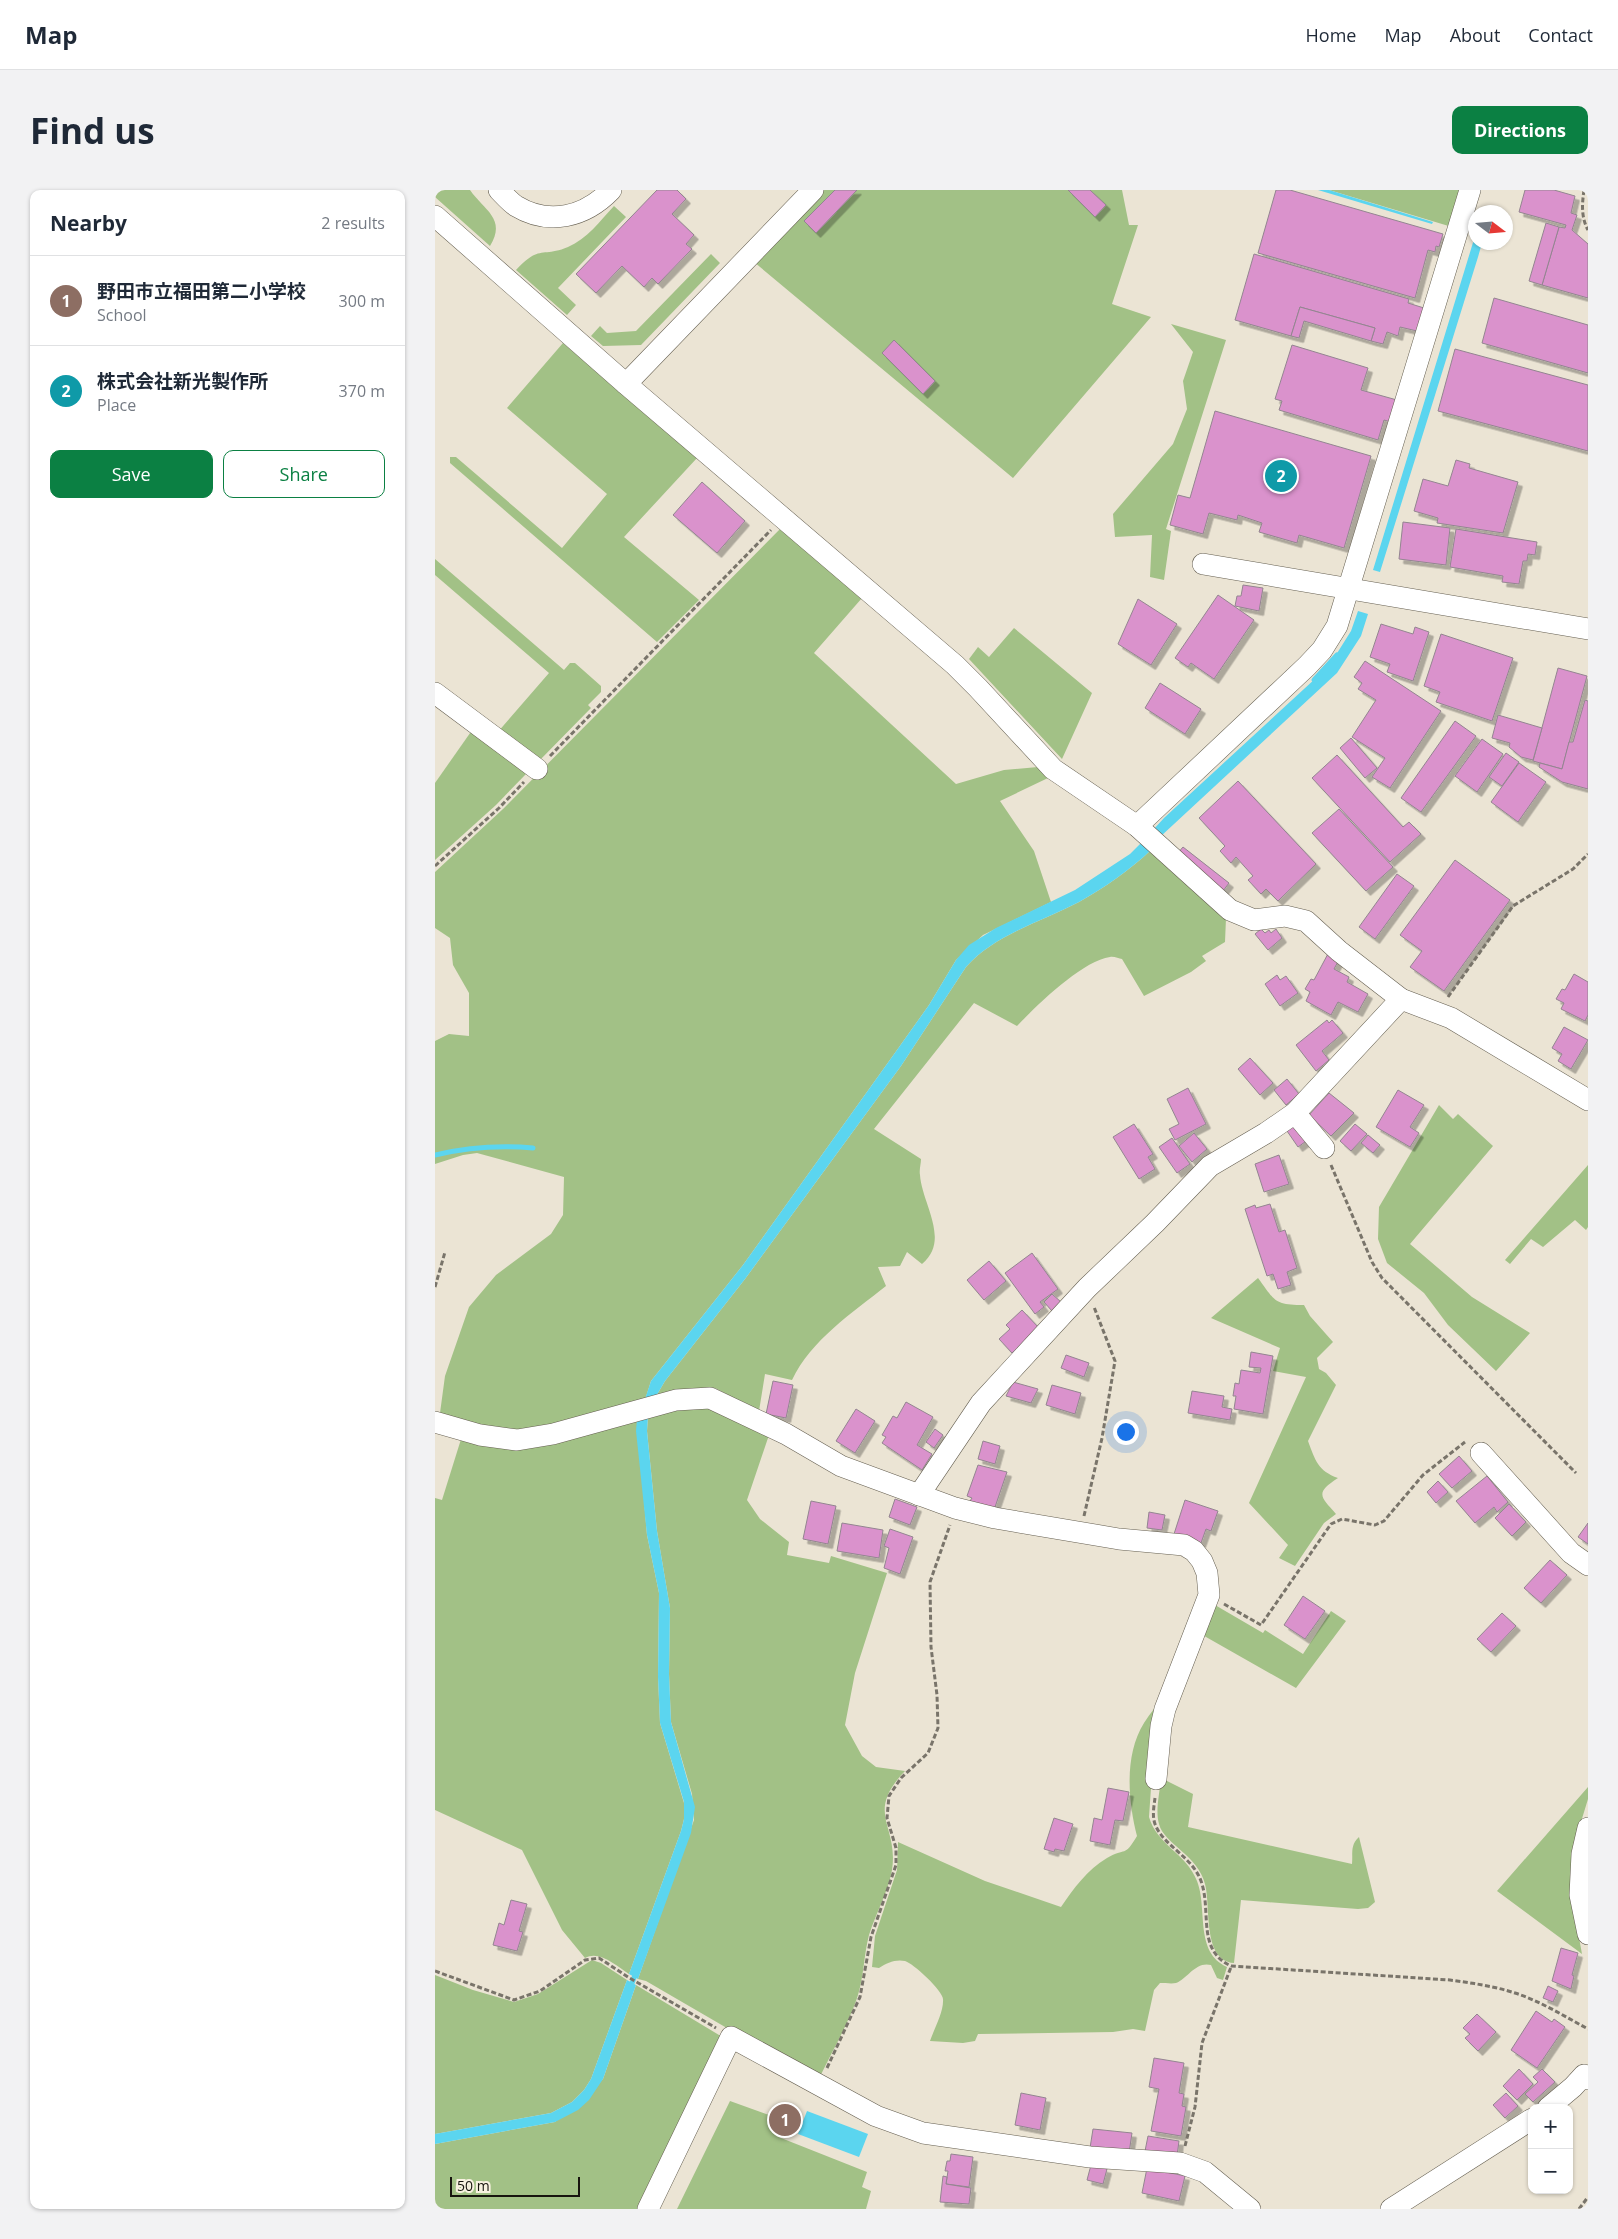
<!DOCTYPE html>
<meta charset="utf-8">
<style>
body{margin:0;font-family:"Open Sans","Noto Sans JP",sans-serif;background:#f2f2f3;color:#1f2937}
.controls{position:absolute;right:15px;bottom:15px;display:grid;overflow:hidden;border-radius:10px;box-shadow:0 1px 4px #0004}
.controls button{width:45px;height:45px;display:grid;place-items:center;padding:0;border:0;border-bottom:1px solid #e0e1e3;background:#fff;color:#1f2937;font:25px sans-serif}
.compass{position:absolute;left:1033px;top:15px;width:45px;height:45px;border-radius:50%;background:#fff;box-shadow:0 1px 4px #0004;rotate:106deg}
.scale{position:absolute;left:15px;bottom:12px;width:130px;box-sizing:border-box;padding-left:5px;border:2px solid #17150f;border-top:0;font-size:14px;line-height:18px;white-space:nowrap;color:#17150f;-webkit-text-stroke:4px #f8f2e1;paint-order:stroke}
.you{position:absolute;left:690px;top:1241px;width:18px;height:18px;margin:-12px;border:4px solid #fff;border-radius:50%;background:#1a73e8;box-shadow:0 0 0 8px #1a73e833}
.badge{display:grid;place-items:center;width:32px;height:32px;border-radius:50%;background:#0b8043;color:#fff;font-size:16px;font-weight:700}
.pin{position:absolute;translate:-50% -50%;border:2px solid #fff;box-shadow:0 1px 5px #0006}
.list{margin:0;padding:0;list-style:none}
h2{display:flex;justify-content:space-between;align-items:center;height:65px;margin:0;padding:0 20px;font-size:21px}
h2 small{font-size:16px;font-weight:400;color:#747a83}
.list li{display:grid;grid-template-columns:32px 1fr auto;gap:15px;align-items:center;box-sizing:border-box;height:90px;padding:0 20px;border-top:1px solid #e0e1e3}
.list b{display:block;font-size:19px;white-space:nowrap}
.list p{margin:0;font-size:16px;white-space:nowrap;color:#747a83}
.list em{font-size:16px;font-style:normal;color:#747a83}
.actions{display:flex;gap:10px;padding:15px 20px}
.actions a{flex:1;padding:11px 0;border:1px solid #0b8043;border-radius:10px;text-align:center;font-size:18px;color:#0b8043}
.actions .main{background:#0b8043;color:#fff}
.map{position:relative;flex:none;width:1153px;height:2019px;overflow:hidden;border-radius:10px}
header{display:flex;align-items:center;gap:30px;box-sizing:border-box;height:70px;padding:0 25px;background:#fff;border-bottom:1px solid #e0e1e3}
header strong{font-size:24px}
nav{display:flex;gap:28px;margin-inline-start:auto;font-size:18px}
.intro{display:flex;align-items:center;justify-content:space-between;box-sizing:border-box;height:120px;padding:0 30px}
h1{margin:0;font-size:35px}
.button{padding:12px 22px;border-radius:10px;background:#0b8043;color:#fff;font-size:18px;font-weight:700}
main{display:flex;gap:30px;padding:0 30px}
aside{flex:1;background:#fff;border-radius:10px;box-shadow:0 1px 4px #0004}
.map>svg:first-child{display:block}
</style>
<header>
<strong>Map</strong>
<nav><a>Home</a><a>Map</a><a>About</a><a>Contact</a></nav>
</header>
<div class="intro"><h1>Find us</h1><a class="button">Directions</a></div>
<main>
<aside>
<h2>Nearby<small>2 results</small></h2>
<ul class="list">
<li><span class="badge" style="background:#8d6e63">1</span><div><b>野田市立福田第二小学校</b><p>School</p></div><em>300 m</em></li>
<li><span class="badge" style="background:#0f9aa8">2</span><div><b>株式会社新光製作所</b><p>Place</p></div><em>370 m</em></li>
</ul>
<div class="actions"><a class="main">Save</a><a>Share</a></div>
</aside>
<div class="map">
<svg width="1153" height="2019" viewBox="0 0 1153 2019">
<defs>
<filter id="shadow"><feDropShadow dx="4.5" dy="4.5" stdDeviation="0" flood-color="#0004"/></filter>
</defs>
<rect width="100%" height="100%" fill="#ebe4d4"/>
<g fill="#a2c186">
<path d="M0 0H35C49 20 72 29 55 56L0 7Z"/>
<polygon points="389,0 687,0 694,35 703,35 677,114 716,127 578,288 319,72"/>
<polygon points="894,0 1028,0 1017,37"/>
<path d="M179 16 191 27 123 98 141 115 132 125 81 80C105 54 107 68 133 57 152 49 165 31 179 16Z"/>
<polygon points="276,64 285,73 206,155 168,156 156,146 165,136 172,143 201,141"/>
<polygon points="736,134 791,150 731,339 736,341 729,390 715,387 717,345 680,347 678,324 738,254 752,219 748,191 758,162"/>
<polygon points="128,153 262,268 189,347 264,410 222,452 15,273 15,267 21,267 127,358 172,304 72,218"/>
<polygon points="346,338 427,408 379,463 521,594 569,580 603,577 613,588 565,611 599,661 616,712 548,745 521,770 494,815 462,860 308,1075 216,1191 209,1213 120,1237 66,1241 5,1223 10,1186 34,1117 61,1085 116,1044 128,1025 129,987 42,963 28,965 0,974 0,851 14,844 34,846 34,803 18,775 15,748 0,738 0,682 68,619"/>
<polygon points="0,369 129,480 135,473 140,473 166,496 166,502 153,515 156,518 104,571 62,543 114,483 0,385"/>
<polygon points="579,438 657,503 627,569 534,469 543,457 554,467"/>
<polygon points="40,536 90,576 91,584 61,615 0,670 0,593"/>
<path d="M716 660 791 728 790 752 767 766 771 771 756 782 709 806 687 769C684 769 679 766 675 767 647 771 602 815 582 836L539 813 439 939 486 969C486 974 484 980 485 985 487 1014 516 1050 487 1074L472 1062 465 1076 443 1077 451 1096C417 1123 376 1150 357 1190L330 1184 324 1221 280 1198 220 1208 230 1191 310 1089 466 876 531 777C560 744 606 732 644 712 669 698 695 680 716 660Z"/>
<polygon points="1004,915 1018,929 1023,924 1058,956 975,1054 1037,1107 1095,1143 1061,1181 1013,1135 989,1103 952,1073 943,1049 944,1017"/>
<polygon points="1153,975 1153,1037 1151,1040 1140,1030 1108,1057 1096,1049 1075,1074 1070,1070"/>
<path d="M823 1088C840 1111 839 1115 869 1115L875 1126 898 1152 882 1168 884 1179 891 1183 901 1195 873 1251C880 1270 883 1281 903 1288 880 1303 885 1306 901 1324L889 1333 860 1376 844 1368 853 1355 814 1313 871 1187 838 1181 845 1158 776 1128Z"/>
<path d="M264 1213 335 1242 312 1310 325 1329 354 1352 352 1365 394 1373 396 1366 452 1383 420 1483 410 1535 427 1566 441 1577 470 1581C429 1624 464 1634 457 1680 453 1702 441 1723 434 1745 429 1764 429 1785 423 1805 415 1831 395 1865 383 1891L211 1791 203 1789 259 1630 257 1604 236 1532 234 1484 235 1418 222 1341 212 1241 213 1226Z"/>
<path d="M202 1228 212 1345 224 1403 223 1487 225 1533 249 1613V1629L246 1641 194 1784C181 1776 165 1760 150 1768L127 1740 87 1660 0 1620V1308L7 1310 27 1246Z"/>
<polygon points="780,1415 828,1443 830,1440 868,1464 896,1421 911,1431 861,1498 764,1443"/>
<path d="M730 1505 720 1540 714 1627C722 1655 752 1664 762 1691 773 1719 759 1762 792 1777L788 1790 782 1788 776 1775C761 1771 753 1788 741 1793 737 1794 730 1793 725 1793L719 1800 710 1841 698 1839 678 1842 543 1844 540 1851 528 1853 495 1851C499 1839 509 1822 508 1809 508 1801 478 1773 470 1771 460 1769 452 1773 444 1778L437 1777 440 1746 462 1680 463 1652 550 1691 626 1717C639 1698 652 1680 672 1668 691 1657 689 1668 702 1646 693 1611 689 1565 709 1533 715 1523 723 1514 730 1505Z"/>
<path d="M726 1588 758 1604 753 1637 917 1674C918 1663 915 1655 924 1647L940 1712 933 1718 923 1719 806 1710 799 1773C767 1771 776 1716 770 1694 763 1665 729 1654 724 1634 720 1620 725 1602 726 1588Z"/>
<polygon points="1153,1597 1153,1609 1138,1658 1140,1726 1147,1764 1062,1701"/>
<polygon points="157,1770 166,1773 192,1790 156,1889 149,1900 137,1912 116,1923 0,1944 0,1785 38,1800 79,1812 103,1804"/>
<polygon points="201,1795 289,1848 205,2019 0,2019 0,1954 120,1932 168,1889"/>
<polygon points="295,1911 342,1928 340,1936 342,1937 341,1946 432,1982 427,1997 436,2001 431,2019 242,2019"/>
</g>
<g fill="#5bd5ef">
<polygon points="883,0 894,0 998,32 997,34"/>
<polygon points="1040,46 1040,52 1047,53 1043,67 945,382 938,380"/>
<polygon points="923,421 933,424 926,446 902,483 725,647 718,640 729,628 894,476 916,441"/>
<path d="M707 652 716 660C695 680 669 698 644 712 606 732 560 744 531 777L466 876 310 1089 230 1191 220 1208 209 1212 216 1191 308 1075 462 860 494 815 521 770 534 755 561 738 640 700 695 664Z"/>
<polygon points="213,1226 212,1241 222,1341 235,1418 234,1484 236,1532 260,1617 256,1643 203,1789 194,1784 246,1641 249,1629 249,1612 225,1533 223,1487 224,1403 212,1345 201,1241 202,1229"/>
<polygon points="192,1790 201,1795 168,1889 154,1910 143,1920 120,1932 0,1954 0,1944 116,1923 137,1912 149,1900 156,1889"/>
<polygon points="372,1921 433,1944 424,1967 363,1944"/>
</g>
<g fill="none" stroke-linecap="round" stroke-linejoin="round">
<g stroke="#5bd5ef" stroke-width="5">
<polyline points="879,490 902,465"/>
<path d="M0 965C34 957 64 955 98 958"/>
<polyline points="195,1799 201,1782"/>
</g>
</g>
<g fill="#da92cc" stroke="#938590" filter="url(#shadow)">
<polygon points="222,0 242,0 251,9 237,24 259,45 251,54 257,59 223,94 217,88 209,97 187,76 161,103 141,84"/>
<polygon points="400,0 422,0 381,43 369,31"/>
<polygon points="633,0 655,0 671,15 660,27"/>
<polygon points="841,0 855,0 1008,44 1004,57 1001,56 1000,62 993,60 980,108 823,63"/>
<polygon points="1090,0 1119,0 1140,6 1136,23 1142,25 1137,40 1153,54 1153,108 1107,95 1124,37 1130,38 1131,35 1084,22"/>
<polygon points="1111,33 1124,37 1107,95 1094,91"/>
<polygon points="819,64 974,109 973,113 989,118 982,141 965,137 963,146 952,142 948,154 936,151 940,138 865,117 856,146 800,130"/>
<polygon points="1059,108 1153,135 1153,183 1047,153"/>
<polygon points="865,117 940,138 936,151 869,131 864,148 856,146"/>
<polygon points="459,150 500,191 488,204 447,163"/>
<polygon points="857,155 933,178 926,200 962,210 956,232 949,230 943,250 844,220 847,211 840,209"/>
<polygon points="1020,159 1153,195 1153,261 1003,221"/>
<polygon points="780,221 936,266 909,358 864,345 862,353 824,342 827,333 803,325 802,330 774,323 768,344 735,335 743,305 755,308"/>
<polygon points="1021,270 1035,274 1034,278 1083,292 1068,343 1002,333 1003,328 979,321 988,289 1013,296"/>
<polygon points="267,292 310,331 282,363 238,325"/>
<polygon points="968,332 1015,338 1011,375 964,369"/>
<polygon points="1021,339 1102,352 1100,365 1093,364 1092,371 1088,371 1084,394 1067,392 1068,386 1015,377"/>
<polygon points="808,395 828,398 824,421 800,416 802,406 806,406"/>
<polygon points="783,405 819,430 779,489 756,473 753,477 740,468"/>
<polygon points="703,409 742,434 716,475 683,454"/>
<polygon points="946,434 978,444 980,437 994,442 978,491 952,482 955,474 935,467"/>
<polygon points="1006,444 1078,468 1057,531 1001,512 1005,502 989,496"/>
<polygon points="930,471 1006,521 955,598 937,587 950,568 917,547 941,510 923,499 927,493 919,487"/>
<polygon points="1123,478 1152,486 1127,579 1098,571"/>
<polygon points="725,493 766,519 750,544 710,518"/>
<polygon points="1150,510 1153,511 1153,599 1127,592 1104,577 1105,573 1127,579 1134,552 1138,552"/>
<polygon points="1063,525 1107,538 1098,570 1086,567 1074,557 1075,553 1057,548"/>
<polygon points="1020,531 1041,546 986,622 966,608"/>
<polygon points="916,548 942,578 930,588 905,558"/>
<polygon points="1047,549 1068,564 1042,602 1020,586"/>
<polygon points="1071,563 1084,572 1067,596 1054,587"/>
<polygon points="902,565 968,637 974,632 986,644 955,672 877,588"/>
<polygon points="1084,573 1111,592 1083,632 1056,612"/>
<polygon points="803,591 881,674 843,711 831,699 826,704 813,690 818,686 801,667 796,673 785,661 790,656 764,628"/>
<polygon points="904,619 958,677 931,701 877,643"/>
<polygon points="748,657 794,693 788,701 742,664"/>
<polygon points="1020,670 1075,710 1009,801 975,777 987,761 965,745"/>
<polygon points="962,684 979,696 940,749 924,737"/>
<polygon points="826,739 830,743 834,740 836,743 841,739 847,748 833,760 820,744"/>
<polygon points="895,760 906,766 899,779 914,787 912,792 933,804 923,822 903,812 896,825 871,811 875,802 870,799 876,789 879,790"/>
<polygon points="1139,784 1153,792 1153,825 1150,831 1126,819 1129,813 1121,809 1127,799 1130,800"/>
<polygon points="842,785 845,790 851,786 863,803 845,816 830,794"/>
<polygon points="892,830 894,833 897,830 908,843 887,861 894,870 881,881 861,855"/>
<polygon points="1129,837 1153,850 1136,879 1123,871 1127,864 1117,858"/>
<polygon points="815,868 838,893 825,905 803,879"/>
<polygon points="852,889 864,904 851,915 839,900"/>
<polygon points="753,898 771,934 740,950 734,939 744,934 732,909"/>
<polygon points="963,900 989,915 975,937 984,943 975,957 941,937"/>
<polygon points="894,903 919,923 896,946 874,925"/>
<polygon points="862,933 874,949 863,957 852,941"/>
<polygon points="699,934 718,964 713,967 720,979 704,989 678,947"/>
<polygon points="920,934 932,944 916,961 905,951"/>
<polygon points="759,943 772,959 757,972 744,956"/>
<polygon points="933,945 945,955 938,963 926,953"/>
<polygon points="737,948 755,974 742,983 724,957"/>
<polygon points="844,965 854,994 829,1002 820,974"/>
<polygon points="835,1014 844,1042 850,1040 862,1078 852,1082 856,1095 843,1099 838,1084 832,1086 810,1019 820,1015 821,1018"/>
<polygon points="597,1063 623,1099 605,1112 609,1117 600,1124 570,1083"/>
<polygon points="554,1071 571,1091 549,1110 532,1090"/>
<polygon points="617,1104 626,1112 617,1121 609,1112"/>
<polygon points="587,1120 604,1138 577,1163 564,1149 575,1139 571,1135"/>
<polygon points="816,1162 838,1166 828,1224 799,1219 801,1206 798,1206 800,1193 804,1194 806,1180 825,1183 826,1178 814,1177"/>
<polygon points="631,1165 654,1173 649,1187 626,1178"/>
<polygon points="338,1191 358,1195 351,1228 331,1224"/>
<polygon points="578,1192 603,1199 596,1213 571,1206"/>
<polygon points="617,1195 646,1203 640,1224 611,1215"/>
<polygon points="757,1201 789,1206 787,1217 797,1219 795,1230 753,1223"/>
<polygon points="471,1212 498,1227 482,1255 497,1264 487,1280 447,1253 451,1247 447,1245 458,1226 462,1228"/>
<polygon points="421,1219 440,1231 420,1263 401,1251"/>
<polygon points="500,1239 508,1245 499,1258 491,1252"/>
<polygon points="548,1251 565,1256 560,1274 543,1269"/>
<polygon points="1024,1266 1037,1281 1017,1298 1004,1284"/>
<polygon points="543,1275 572,1282 559,1320 535,1311 537,1308 532,1306"/>
<polygon points="1052,1286 1073,1312 1062,1322 1059,1317 1040,1333 1021,1311"/>
<polygon points="1003,1291 1013,1302 1001,1313 992,1302"/>
<polygon points="460,1309 482,1317 475,1335 454,1327"/>
<polygon points="750,1310 783,1321 776,1341 771,1339 766,1353 739,1344"/>
<polygon points="376,1311 401,1316 393,1354 368,1349"/>
<polygon points="1074,1314 1091,1332 1077,1346 1060,1328"/>
<polygon points="714,1322 730,1325 727,1340 712,1338"/>
<polygon points="407,1333 448,1340 444,1368 402,1361"/>
<polygon points="1153,1333 1153,1354 1143,1347"/>
<polygon points="455,1339 478,1347 465,1384 449,1378 454,1358 449,1356"/>
<polygon points="1115,1370 1132,1385 1106,1413 1089,1398"/>
<polygon points="868,1406 890,1421 870,1449 849,1435"/>
<polygon points="1067,1423 1081,1436 1056,1462 1042,1449"/>
<polygon points="673,1598 694,1602 688,1631 680,1630 675,1655 655,1651 659,1628 667,1630"/>
<polygon points="619,1628 638,1634 629,1661 620,1659 619,1662 609,1659"/>
<polygon points="76,1710 92,1714 84,1741 88,1742 82,1761 58,1755 64,1733 69,1735"/>
<polygon points="1126,1758 1143,1763 1137,1785 1139,1786 1136,1799 1117,1791"/>
<polygon points="1113,1796 1123,1801 1118,1812 1108,1808"/>
<polygon points="1101,1821 1117,1832 1119,1829 1130,1837 1102,1878 1076,1860"/>
<polygon points="1042,1824 1061,1842 1043,1861 1030,1848 1035,1844 1028,1838"/>
<polygon points="719,1868 749,1873 744,1903 749,1904 747,1916 751,1917 746,1946 716,1941 724,1899 714,1897"/>
<polygon points="1084,1879 1098,1894 1082,1910 1068,1896"/>
<polygon points="1107,1879 1120,1892 1098,1912 1090,1904 1103,1892 1098,1887"/>
<polygon points="586,1903 611,1908 605,1940 580,1935"/>
<polygon points="1071,1903 1083,1916 1070,1928 1058,1915"/>
<polygon points="658,1939 697,1943 694,1963 655,1958"/>
<polygon points="713,1946 744,1951 742,1966 710,1961"/>
<polygon points="516,1964 538,1967 534,1997 511,1994 513,1981 510,1981 512,1971 515,1971"/>
<polygon points="656,1975 672,1979 668,1994 652,1990"/>
<polygon points="712,1978 750,1986 744,2011 707,2003"/>
<polygon points="508,1986 512,1987 511,1994 536,1998 534,2014 505,2012"/>
</g>
<g fill="none" stroke-linecap="round" stroke-linejoin="round">
<g stroke="#655f51" stroke-width="22">
<g id="minor">
<path d="M64 0C69 5 75 12 81 16 114 36 150 27 176 0"/>
<polyline points="0,26 191,194 520,475 543,498 618,579 702,636 795,720 819,730 850,726 871,731 904,761 966,809 1016,828 1153,910"/>
<polyline points="191,194 378,0"/>
<polyline points="768,374 1153,439"/>
<polyline points="0,503 102,579"/>
<polyline points="702,636 872,476 887,460 902,436 1035,0"/>
<polyline points="860,923 889,958"/>
<polyline points="0,1232 45,1245 82,1250 118,1244 241,1210 275,1208 351,1244 406,1276 520,1318 560,1328 684,1349 749,1355 759,1361 767,1371 772,1383 774,1405 730,1519 726,1536 721,1589"/>
<polyline points="1046,1263 1136,1363 1153,1375"/>
<polyline points="484,1305 546,1213 652,1098 720,1033 775,976 831,943 860,923 966,809"/>
<polyline points="1153,1638 1147,1664 1145,1705 1153,1744"/>
<polyline points="1113,1918 1138,1897 1149,1885 1153,1889"/>
<polyline points="213,2019 296,1847 441,1926 488,1943 655,1967 745,1973 770,1982 815,2019"/>
<polyline points="956,2019 1097,1929"/>
</g>
</g>
<g stroke="#79746a" stroke-width="3" stroke-dasharray="5 2.5" stroke-linecap="butt">
<path d="M1149 0C1147 14 1146 27 1153 40"/>
<polyline points="115,566 336,340"/>
<polyline points="0,676 64,618 89,592"/>
<polyline points="1013,807 1078,716 1138,679 1153,664"/>
<polyline points="896,975 937,1072 947,1088 1141,1283"/>
<polyline points="0,1097 10,1062"/>
<polyline points="649,1326 667,1248 680,1171 659,1117"/>
<polyline points="789,1414 826,1435 896,1334 907,1329 940,1335 949,1331 988,1285 1030,1252"/>
<path d="M720 1608C719 1616 717 1626 720 1634 728 1656 757 1666 766 1691 777 1721 761 1760 796 1776L1015 1790C1037 1793 1058 1796 1080 1803 1105 1811 1129 1826 1153 1839"/>
<polyline points="0,1781 79,1810 105,1801 150,1770 164,1768 193,1787 281,1838"/>
<polyline points="392,1878 425,1807 436,1747 461,1675 461,1658 452,1628 454,1606 466,1588 493,1563 503,1538 502,1505 496,1457 495,1392 515,1335"/>
<polyline points="750,1956 760,1917 767,1853 796,1777"/>
<polyline points="1144,2019 1153,2007"/>
</g>
<use href="#minor" stroke="#fff" stroke-width="21"/>
</g>
</svg>
<div class="controls">
<button>+</button>
<button>−</button>
</div>
<svg class="compass" viewBox="-18 -18 36 36"><path d="M0-13l5 13h-10z" fill="#e53935"/><path d="M0 13l5-13h-10z" fill="#747a83"/></svg>
<div class="scale">50 m</div>
<div class="you"></div>
<div class="pin badge" style="left:350px;top:1930px;background:#8d6e63">1</div>
<div class="pin badge" style="left:846px;top:286px;background:#0f9aa8">2</div>
</div>
</main>
